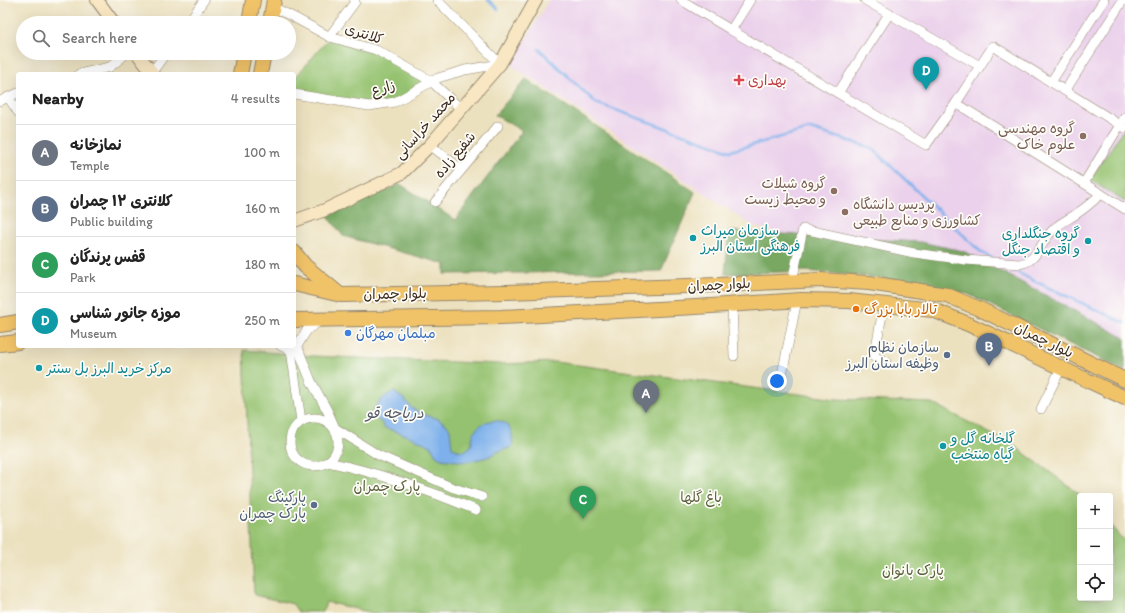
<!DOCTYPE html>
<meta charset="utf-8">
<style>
body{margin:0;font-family:Itim,"Playpen Sans Arabic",sans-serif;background:#f6f6f6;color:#222}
.controls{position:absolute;right:12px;bottom:12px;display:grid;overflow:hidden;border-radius:4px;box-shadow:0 4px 16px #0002}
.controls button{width:36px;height:36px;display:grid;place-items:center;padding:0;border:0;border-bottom:1px solid #e0e0e0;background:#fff;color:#222;font:20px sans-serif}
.you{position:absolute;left:777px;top:381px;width:14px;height:14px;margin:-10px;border:3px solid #fff;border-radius:50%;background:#1a73e8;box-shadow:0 0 0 6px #1a73e833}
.badge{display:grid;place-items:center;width:26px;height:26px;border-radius:50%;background:#d1495b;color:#fff;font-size:13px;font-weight:700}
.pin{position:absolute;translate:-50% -33px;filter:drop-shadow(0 1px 2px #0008)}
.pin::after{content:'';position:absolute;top:21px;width:14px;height:12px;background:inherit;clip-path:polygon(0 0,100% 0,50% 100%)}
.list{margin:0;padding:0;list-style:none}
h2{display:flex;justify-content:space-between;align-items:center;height:52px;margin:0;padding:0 16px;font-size:17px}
h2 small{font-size:13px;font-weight:400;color:#767676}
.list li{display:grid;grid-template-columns:26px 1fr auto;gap:12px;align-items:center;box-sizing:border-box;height:56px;padding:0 16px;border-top:1px solid #e0e0e0}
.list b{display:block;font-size:15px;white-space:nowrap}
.list p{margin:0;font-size:13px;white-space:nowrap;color:#767676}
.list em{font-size:13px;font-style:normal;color:#767676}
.icon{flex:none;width:22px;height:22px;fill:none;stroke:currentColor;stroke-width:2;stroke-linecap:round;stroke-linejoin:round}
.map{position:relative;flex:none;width:1125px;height:613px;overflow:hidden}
.search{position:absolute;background:#fff;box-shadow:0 4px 16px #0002;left:16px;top:16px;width:280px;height:44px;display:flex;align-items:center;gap:10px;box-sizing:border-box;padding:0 14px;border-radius:22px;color:#767676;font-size:15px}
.panel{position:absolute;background:#fff;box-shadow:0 4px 16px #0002;left:16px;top:72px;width:280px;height:276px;border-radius:4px}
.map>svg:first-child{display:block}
</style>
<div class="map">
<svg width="1125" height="613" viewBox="0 0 1125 613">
<rect width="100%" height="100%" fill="#fdfcf7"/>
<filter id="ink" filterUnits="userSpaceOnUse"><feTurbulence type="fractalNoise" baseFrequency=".025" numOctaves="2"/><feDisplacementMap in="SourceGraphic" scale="8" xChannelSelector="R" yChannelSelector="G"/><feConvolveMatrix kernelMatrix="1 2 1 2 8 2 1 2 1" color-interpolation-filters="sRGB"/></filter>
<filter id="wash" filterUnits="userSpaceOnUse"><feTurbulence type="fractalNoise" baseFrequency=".012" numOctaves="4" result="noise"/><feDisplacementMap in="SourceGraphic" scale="16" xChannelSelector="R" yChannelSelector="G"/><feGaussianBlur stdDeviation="0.9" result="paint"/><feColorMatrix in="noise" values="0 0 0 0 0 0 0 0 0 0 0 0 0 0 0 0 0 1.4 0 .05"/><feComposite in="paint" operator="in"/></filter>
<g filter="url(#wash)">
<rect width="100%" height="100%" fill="#ece1bf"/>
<polygon fill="#ebd1eb" points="549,0 1125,0 1125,362 969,284 753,226 511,65"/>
<g fill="#95c270" stroke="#687647">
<polygon points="330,37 376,50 431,81 395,102 369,106 294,94 294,79"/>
<polygon points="1123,130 1125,131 1125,202 1090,180"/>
<polygon points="244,350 312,356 500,364 555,362 837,399 932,403 1016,447 1082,496 1080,496 1080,598 1110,598 1110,525 1125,542 1125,613 373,613 326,602 323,612 298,612 293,604 254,595"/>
</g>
<g fill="#78a862" stroke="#5a6940">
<polygon points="526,79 695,192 661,271 445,274 445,264 343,236 328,216 400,184 455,220 522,131 495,115"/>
<polygon points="729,231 920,242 963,251 1125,338 1125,371 968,294 892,279 807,271 725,274"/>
</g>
<path fill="#7eb1eb" stroke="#5c6e84" d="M394 392 404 399 412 408 422 414 439 419 446 424 450 429 452 447 457 450 465 451 471 446C472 442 472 435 475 431 481 421 499 416 508 426 513 432 513 440 512 447L497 452 488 457 466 462 441 459 436 455 431 446 406 435 385 428 381 422 373 417 371 413C377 405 384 394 394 392Z"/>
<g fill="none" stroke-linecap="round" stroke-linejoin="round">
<g stroke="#7eb1eb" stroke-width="2.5">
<polyline points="488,0 498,9"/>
<polyline points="539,49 596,103 730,151 810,129 872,148 981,252 993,259"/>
<polyline points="1006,266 1030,279 1125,323"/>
</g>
</g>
</g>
<g filter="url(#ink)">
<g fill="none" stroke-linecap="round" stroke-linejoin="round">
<g stroke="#94866e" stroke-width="10">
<g id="street">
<polyline points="437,0 500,64"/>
<polyline points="681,0 731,30"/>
<polyline points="750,0 731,30 926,145 956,103 1125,209"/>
<polyline points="865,0 980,66"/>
<polyline points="273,7 295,18 330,37 376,50 431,81 461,109"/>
<polyline points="188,23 204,0"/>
<polyline points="329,37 355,2 354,0"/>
<polyline points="152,72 166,53"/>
<polyline points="79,74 110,67 127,53"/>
<polyline points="1051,82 1104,0"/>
<polyline points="1065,91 1123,0"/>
<polyline points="838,93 889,14"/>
<polyline points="294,94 369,106 395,102 438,78 465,70 500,64"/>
<polyline points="8,97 18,112"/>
<polyline points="0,101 18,93"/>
<polyline points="956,103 993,46 1125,128"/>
<polyline points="430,145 461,169"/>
<polyline points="1084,183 1125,117"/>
<polyline points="435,202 498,126"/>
<path d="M792 282 803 229 914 253 966 260 1019 264C1037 262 1040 244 1051 232 1058 223 1070 219 1079 212 1087 207 1094 200 1101 194"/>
<polyline points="732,305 734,356"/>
<polyline points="884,305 874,357 886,361"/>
<polyline points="321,320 307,330 297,346 311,381 328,412 335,428 378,455 451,487 482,497"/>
<polyline points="281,346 291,350"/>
<polyline points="291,350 301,421"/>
<polyline points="780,385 797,300"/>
<polyline points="1041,409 1061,368"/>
<circle cx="314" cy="442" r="24"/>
<path d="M328 462C379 473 428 490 476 510"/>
</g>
</g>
<g stroke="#94866e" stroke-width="14">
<g id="secondary">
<polyline points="97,0 114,23"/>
<polyline points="137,53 153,74"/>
<polyline points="294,221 325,210 402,173 430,145 500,64 536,0"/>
</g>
</g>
<g stroke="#94866e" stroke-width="16">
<g id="primary">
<polyline points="249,23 253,0"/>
<polyline points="270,23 274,0"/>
<polyline points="240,74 244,53"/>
<polyline points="260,74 264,53"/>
<polyline points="294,252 305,266 339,294"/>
<polyline points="294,284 341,295 506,292 717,285 820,280 869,283 947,295 984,311 1125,380"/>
<polyline points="294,320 501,317 696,307 801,300 849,301 933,310 968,324 1125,398"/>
<polyline points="0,325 18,322"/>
<polyline points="0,344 18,342"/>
</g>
</g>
<use href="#street" stroke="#fff" stroke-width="9"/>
<use href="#secondary" stroke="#f9e7c3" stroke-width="12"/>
<use href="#primary" stroke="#f1c369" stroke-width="14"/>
</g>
</g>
<path fill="#e0444e" stroke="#fdfcf7" stroke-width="1.5" d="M737 74h4v4h4v4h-4v4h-4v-4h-4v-4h4z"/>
<g fill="#8d6e63" stroke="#fdfcf7" stroke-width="1.5">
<circle cx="1083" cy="136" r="4"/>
<circle cx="834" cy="191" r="4"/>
<circle cx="845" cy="212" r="4"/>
</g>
<g fill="#0f9aa8" stroke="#fdfcf7" stroke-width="1.5">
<circle cx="693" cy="238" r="4"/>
<circle cx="1088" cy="241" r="4"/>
<circle cx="39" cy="368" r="4"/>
<circle cx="943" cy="446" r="4"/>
</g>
<circle fill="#e8710a" stroke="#fdfcf7" stroke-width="1.5" cx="856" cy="309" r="4"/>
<circle fill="#3f7fe0" stroke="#fdfcf7" stroke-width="1.5" cx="348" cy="333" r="4"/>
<g fill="#5c6f8a" stroke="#fdfcf7" stroke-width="1.5">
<circle cx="947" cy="355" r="4"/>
<circle cx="314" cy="505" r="4"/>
</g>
<g text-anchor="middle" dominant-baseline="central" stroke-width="3.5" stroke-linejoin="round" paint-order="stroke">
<g font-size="14" fill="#3b2a1e" stroke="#fdfcf7">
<text transform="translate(364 34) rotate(18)">کلانتری</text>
<text transform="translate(383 88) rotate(-16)">زارع</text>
<text transform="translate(425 126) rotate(-48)">محمد خراسانی</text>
<text transform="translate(455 155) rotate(-50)">شفیع زاده</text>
<text transform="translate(719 285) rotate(-3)">بلوار چمران</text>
<text transform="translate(395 294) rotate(-1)">بلوار چمران</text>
<text transform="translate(1044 340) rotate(26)">بلوار چمران</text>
</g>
<g font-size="14" fill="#be3a42" stroke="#fdfcf7" text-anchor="start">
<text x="748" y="80">بهداری</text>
</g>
<g font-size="14" fill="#785e54" stroke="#fdfcf7" text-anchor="end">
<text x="1075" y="128">گروه مهندسی<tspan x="1075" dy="16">علوم خاک</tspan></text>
<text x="826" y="183">گروه شیلات<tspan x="826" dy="16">و محیط زیست</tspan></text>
<text x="853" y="204" text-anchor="start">پردیس دانشگاه<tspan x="853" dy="16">کشاورزی و منابع طبیعی</tspan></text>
</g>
<g font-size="14" fill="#0d838f" stroke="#fdfcf7" text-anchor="start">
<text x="701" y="230">سازمان میراث<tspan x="701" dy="16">فرهنگی استان البرز</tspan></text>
<text x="1080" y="233" text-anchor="end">گروه جنگلداری<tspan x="1080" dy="16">و اقتصاد جنگل</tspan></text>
<text x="47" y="368">مرکز خرید البرز بل سنتر</text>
<text x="951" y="438">گلخانه گل و<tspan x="951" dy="16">گیاه منتخب</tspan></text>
</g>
<g font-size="14" fill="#c56008" stroke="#fdfcf7" text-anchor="start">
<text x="864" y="309">تالار بابا بزرگ</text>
</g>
<g font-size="14" fill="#366cbe" stroke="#fdfcf7" text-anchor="start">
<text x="356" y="333">مبلمان مهرگان</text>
</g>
<g font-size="14" fill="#4e5e75" stroke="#fdfcf7" text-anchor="end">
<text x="939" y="347">سازمان نظام<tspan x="939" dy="16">وظیفه استان البرز</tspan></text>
<text x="306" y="497">پارکینگ<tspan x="306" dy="16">پارک چمران</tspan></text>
</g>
<g font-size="14" fill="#5a5f3b" stroke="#fdfcf7">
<text x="387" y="486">پارک چمران</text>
<text x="701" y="497">باغ گلها</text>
<text x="913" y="570">پارک بانوان</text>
</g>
<g font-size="15" font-style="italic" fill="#525966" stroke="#fdfcf7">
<text x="395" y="413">دریاچه قو</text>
</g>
</g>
</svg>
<div class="controls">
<button>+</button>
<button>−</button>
<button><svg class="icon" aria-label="locate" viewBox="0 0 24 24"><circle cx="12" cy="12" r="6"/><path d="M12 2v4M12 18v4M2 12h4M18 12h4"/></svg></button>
</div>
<div class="you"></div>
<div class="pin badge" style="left:646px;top:413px;background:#6b7280">A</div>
<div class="pin badge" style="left:989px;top:366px;background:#5c6f8a">B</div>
<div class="pin badge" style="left:583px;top:519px;background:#2e9e5b">C</div>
<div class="pin badge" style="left:926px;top:90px;background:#0f9aa8">D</div>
<div class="search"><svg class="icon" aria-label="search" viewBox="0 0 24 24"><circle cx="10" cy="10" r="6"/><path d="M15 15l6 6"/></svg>Search here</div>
<section class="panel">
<h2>Nearby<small>4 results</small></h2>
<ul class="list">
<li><span class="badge" style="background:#6b7280">A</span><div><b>نمازخانه</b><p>Temple</p></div><em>100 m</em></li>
<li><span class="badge" style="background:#5c6f8a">B</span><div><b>کلانتری ۱۲ چمران</b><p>Public building</p></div><em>160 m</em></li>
<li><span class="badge" style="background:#2e9e5b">C</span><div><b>قفس پرندگان</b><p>Park</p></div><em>180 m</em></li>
<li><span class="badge" style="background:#0f9aa8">D</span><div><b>موزه جانور شناسی</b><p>Museum</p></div><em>250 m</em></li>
</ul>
</section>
</div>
